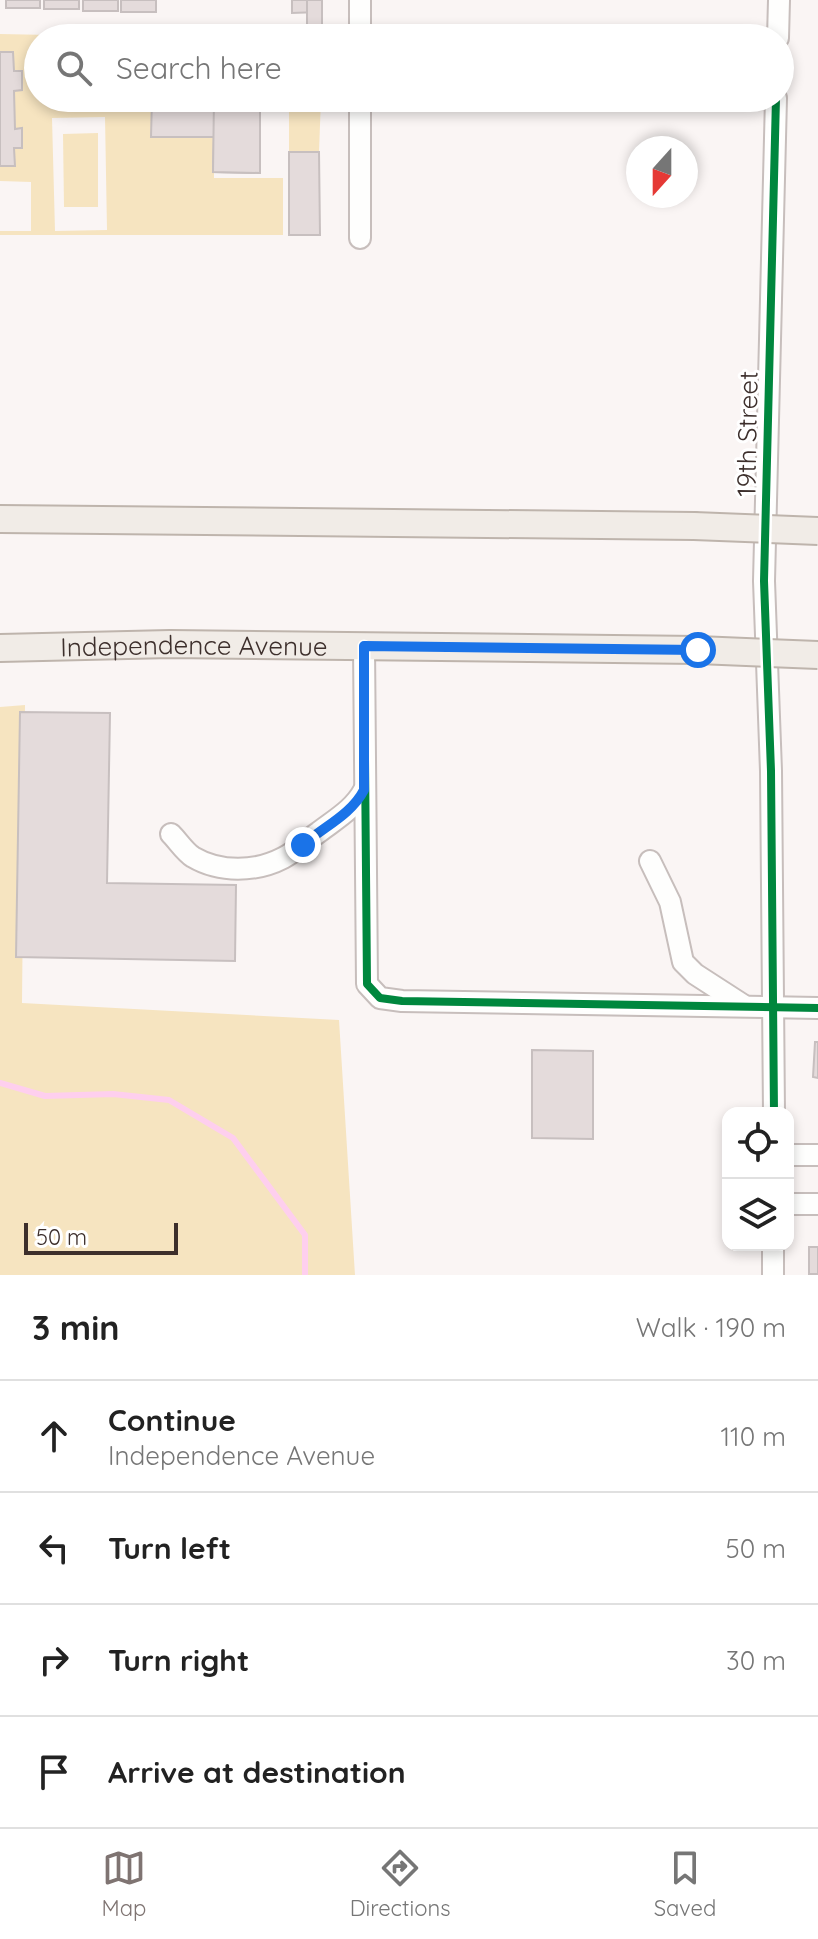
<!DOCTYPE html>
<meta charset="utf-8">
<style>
body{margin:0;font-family:Quicksand,sans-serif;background:#f6f6f6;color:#222}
.controls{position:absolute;right:24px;bottom:24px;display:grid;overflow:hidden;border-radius:16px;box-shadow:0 4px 12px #0003}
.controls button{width:72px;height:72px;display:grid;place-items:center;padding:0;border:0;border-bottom:2px solid #e0e0e0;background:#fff;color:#222;font:40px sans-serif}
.compass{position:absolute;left:626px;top:136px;width:72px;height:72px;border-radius:50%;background:#fff;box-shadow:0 4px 12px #0003;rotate:201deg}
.scale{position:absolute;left:24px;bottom:20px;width:154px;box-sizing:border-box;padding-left:8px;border:4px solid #3d2f2c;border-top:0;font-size:22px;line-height:28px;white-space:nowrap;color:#3d2f2c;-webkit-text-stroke:6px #fff;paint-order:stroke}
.stop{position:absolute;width:24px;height:24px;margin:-18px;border:6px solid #1a73e8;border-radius:50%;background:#fff}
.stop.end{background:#1a73e8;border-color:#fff;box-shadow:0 2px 8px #0008}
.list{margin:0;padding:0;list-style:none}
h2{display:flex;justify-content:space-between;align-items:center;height:104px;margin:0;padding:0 32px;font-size:34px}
h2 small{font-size:26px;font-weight:400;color:#767676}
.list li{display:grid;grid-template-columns:52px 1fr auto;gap:24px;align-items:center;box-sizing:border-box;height:112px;padding:0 32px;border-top:2px solid #e0e0e0}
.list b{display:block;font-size:30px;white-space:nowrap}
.list p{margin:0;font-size:26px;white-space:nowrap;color:#767676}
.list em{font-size:26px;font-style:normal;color:#767676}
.icon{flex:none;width:44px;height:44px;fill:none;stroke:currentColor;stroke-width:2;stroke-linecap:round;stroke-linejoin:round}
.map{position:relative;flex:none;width:818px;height:1275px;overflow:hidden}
.search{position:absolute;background:#fff;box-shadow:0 4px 12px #0003;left:24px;right:24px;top:24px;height:88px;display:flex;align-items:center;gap:20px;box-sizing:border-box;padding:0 28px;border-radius:44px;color:#767676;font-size:30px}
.sheet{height:552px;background:#fff}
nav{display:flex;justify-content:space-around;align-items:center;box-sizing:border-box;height:112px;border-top:2px solid #e0e0e0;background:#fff;font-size:22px;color:#767676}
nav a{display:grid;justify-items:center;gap:4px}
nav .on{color:#7f7472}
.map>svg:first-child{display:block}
</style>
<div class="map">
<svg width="818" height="1275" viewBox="0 0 818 1275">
<rect width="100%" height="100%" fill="#faf5f4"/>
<g fill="#f6e4c0" fill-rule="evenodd">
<path d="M0 34 152 37 38 38V98H152V137H214V178H283V235H0V231H31V182L0 181V166H14V148H22V129H15L14 91 22 90V71H14L13 52H0ZM105 117 107 230 55 231 52 118Z"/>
<polygon points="289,98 321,98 319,152 289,152"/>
<polygon points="98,133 98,207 64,207 63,134"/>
<polygon points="25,705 22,1003 339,1020 355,1275 0,1275 0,707"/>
</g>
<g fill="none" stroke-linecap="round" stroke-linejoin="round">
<polyline stroke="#fecfee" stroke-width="6" points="0,1083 45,1096 113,1094 169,1100 233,1138 305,1235 305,1275"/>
</g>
<g fill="#e4dbdb" stroke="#c7bfbf" stroke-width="2">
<rect x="6" y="0" width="34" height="8"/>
<rect x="44" y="0" width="35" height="9"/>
<rect x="83" y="0" width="35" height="11"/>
<rect x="121" y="0" width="35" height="12"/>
<polygon points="292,0 319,0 319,12 292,13"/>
<rect x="307" y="0" width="15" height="38"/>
<polygon points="0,52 13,52 14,71 22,71 22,90 14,91 15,129 22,128 22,148 14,148 15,166 0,166"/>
<polygon points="152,98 260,98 260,173 213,172 214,137 151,137"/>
<polygon points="214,98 260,98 260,173 213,172"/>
<polygon points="289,152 319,152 320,235 289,235"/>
<polygon points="20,712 110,713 107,883 236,885 235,961 16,957"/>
<polygon points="815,1042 818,1042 818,1078 813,1077"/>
<polygon points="532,1050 593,1051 593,1139 532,1138"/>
<rect x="809" y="1247" width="9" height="27"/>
</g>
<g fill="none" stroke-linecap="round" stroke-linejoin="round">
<g stroke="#c7bebc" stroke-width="24">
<g id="minor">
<polyline points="360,38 360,0"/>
<polyline points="778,38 779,0"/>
<polyline points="360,238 360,98"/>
<polyline points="364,646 367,984 380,998 402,1001 818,1008"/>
<path d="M171 834C178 841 185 852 193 857 220 873 256 872 283 858 297 851 307 840 319 832 336 819 354 809 364 790"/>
<polyline points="650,861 670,902 683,962 695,974 743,1005"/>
<polyline points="774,1113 771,771 764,581 776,98"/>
<polyline points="788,1155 818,1155"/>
<polyline points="788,1204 818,1204"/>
<polyline points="773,1275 773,1245"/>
</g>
</g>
<g stroke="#beb4ac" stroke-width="30">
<g id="major">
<polyline points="0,519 694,526"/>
<path id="s1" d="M0 648 170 644 698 650"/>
</g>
</g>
<use href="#minor" stroke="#fefefd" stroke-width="20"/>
<use href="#major" stroke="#f1ece7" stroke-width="26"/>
<g stroke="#beb4ac" stroke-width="30" stroke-linecap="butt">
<g id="major-bridge">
<polyline points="694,526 818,531"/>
<polyline points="698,650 818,655"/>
</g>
</g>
<use href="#major-bridge" stroke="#f1ece7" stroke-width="26"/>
<g stroke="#fff" stroke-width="13">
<g id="cycleway">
<polyline points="364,646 367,984 380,998 402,1001 818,1008"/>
<polyline points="774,1113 771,771 764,581 776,98"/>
</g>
</g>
<use href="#cycleway" stroke="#00873e" stroke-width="8"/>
</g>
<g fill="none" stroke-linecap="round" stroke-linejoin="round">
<path stroke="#1a73e8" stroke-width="10" d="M303 845C323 827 351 815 364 790V646L698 650"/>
</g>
<g text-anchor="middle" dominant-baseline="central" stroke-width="6" stroke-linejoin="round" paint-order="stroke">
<g font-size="26" fill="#3d2f2c" stroke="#fff">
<text transform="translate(747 434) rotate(-89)">19th Street</text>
<text stroke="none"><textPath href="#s1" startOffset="194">Independence Avenue</textPath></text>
</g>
</g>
</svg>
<div class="controls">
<button><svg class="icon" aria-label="locate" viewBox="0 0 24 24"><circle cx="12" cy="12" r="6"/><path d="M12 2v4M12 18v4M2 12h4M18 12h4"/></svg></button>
<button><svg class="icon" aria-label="layers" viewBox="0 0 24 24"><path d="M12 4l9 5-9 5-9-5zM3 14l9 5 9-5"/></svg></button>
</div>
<svg class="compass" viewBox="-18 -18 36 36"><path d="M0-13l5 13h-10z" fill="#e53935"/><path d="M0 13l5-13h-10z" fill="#767676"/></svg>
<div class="scale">50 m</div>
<div class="stop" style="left:698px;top:650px"></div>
<div class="stop end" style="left:303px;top:845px"></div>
<div class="search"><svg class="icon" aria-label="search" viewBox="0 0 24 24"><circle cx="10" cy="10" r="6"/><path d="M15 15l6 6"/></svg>Search here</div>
</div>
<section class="sheet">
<h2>3 min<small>Walk · 190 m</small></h2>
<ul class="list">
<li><svg class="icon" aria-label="ahead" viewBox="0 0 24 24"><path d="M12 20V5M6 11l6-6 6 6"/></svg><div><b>Continue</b><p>Independence Avenue</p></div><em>110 m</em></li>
<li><svg class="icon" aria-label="left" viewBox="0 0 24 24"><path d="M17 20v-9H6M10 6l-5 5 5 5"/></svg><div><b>Turn left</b></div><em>50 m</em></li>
<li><svg class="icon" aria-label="right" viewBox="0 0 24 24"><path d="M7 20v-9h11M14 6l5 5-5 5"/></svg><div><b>Turn right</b></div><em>30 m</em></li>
<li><svg class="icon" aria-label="arrive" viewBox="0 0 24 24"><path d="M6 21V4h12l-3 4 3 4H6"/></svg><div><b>Arrive at destination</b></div></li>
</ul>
</section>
<nav>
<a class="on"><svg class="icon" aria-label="map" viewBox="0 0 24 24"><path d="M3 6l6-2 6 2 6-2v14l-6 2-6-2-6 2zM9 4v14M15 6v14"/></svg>Map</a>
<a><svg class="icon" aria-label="directions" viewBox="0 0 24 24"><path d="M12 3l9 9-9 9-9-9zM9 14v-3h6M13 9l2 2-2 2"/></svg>Directions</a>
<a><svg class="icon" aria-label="saved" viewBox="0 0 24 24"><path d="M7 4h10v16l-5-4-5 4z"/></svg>Saved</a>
</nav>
